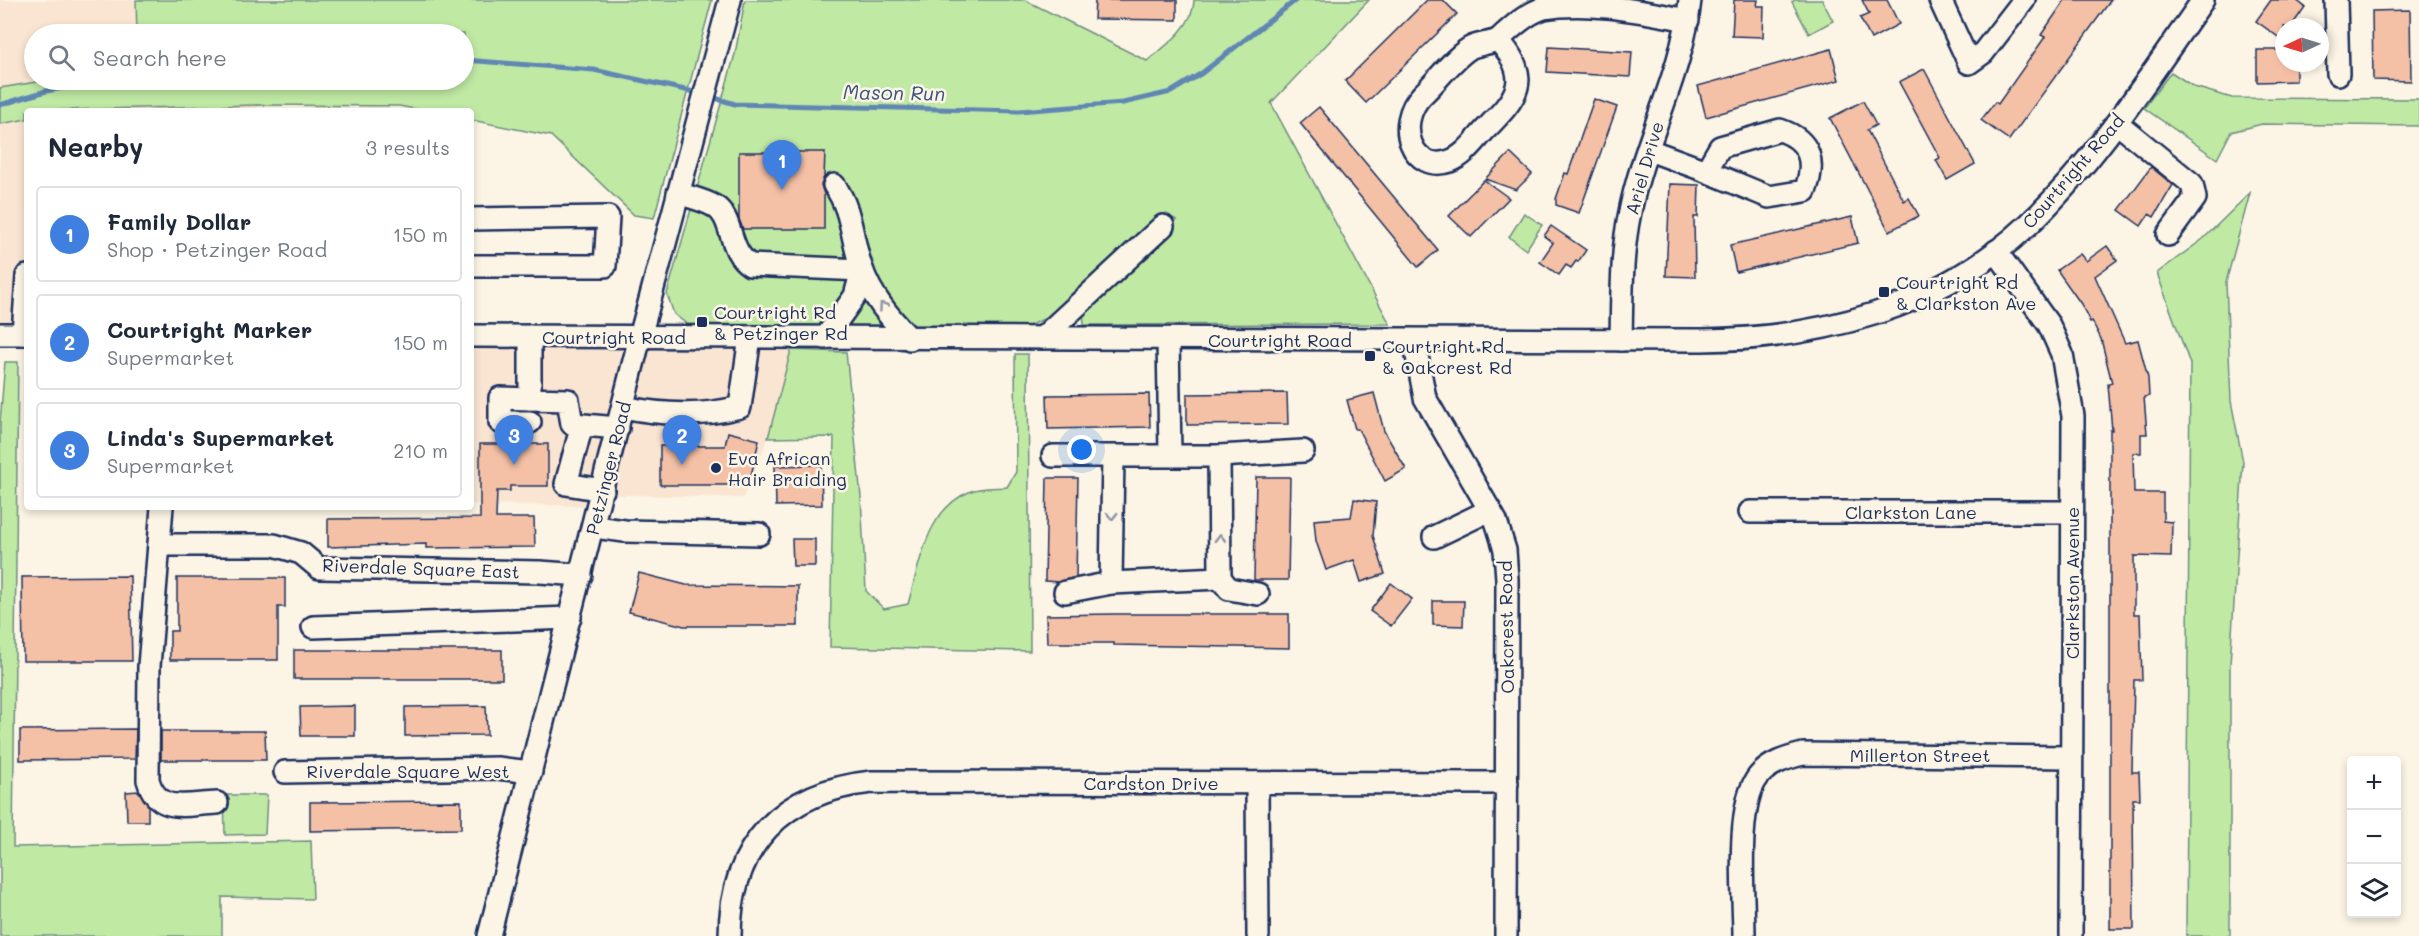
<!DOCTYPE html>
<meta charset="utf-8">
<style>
body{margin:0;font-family:Mali,sans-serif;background:#f2f2f3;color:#1f2937}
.controls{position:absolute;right:18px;bottom:18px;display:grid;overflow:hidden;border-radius:6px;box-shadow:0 3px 9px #0003}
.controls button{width:54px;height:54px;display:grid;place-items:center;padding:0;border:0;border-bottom:2px solid #e0e1e3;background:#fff;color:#1f2937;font:30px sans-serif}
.compass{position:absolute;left:2275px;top:18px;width:54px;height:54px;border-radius:50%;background:#fff;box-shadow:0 3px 9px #0003;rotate:266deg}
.you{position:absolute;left:1082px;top:450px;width:21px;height:21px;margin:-15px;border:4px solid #fff;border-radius:50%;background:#1a73e8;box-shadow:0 0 0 9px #1a73e833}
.badge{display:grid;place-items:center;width:39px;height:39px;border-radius:50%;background:#db2777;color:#fff;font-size:20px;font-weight:700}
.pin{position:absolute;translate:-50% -50px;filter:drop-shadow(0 2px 3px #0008)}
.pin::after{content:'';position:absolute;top:32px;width:21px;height:18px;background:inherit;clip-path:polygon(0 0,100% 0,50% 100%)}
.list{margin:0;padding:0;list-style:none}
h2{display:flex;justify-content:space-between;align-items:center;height:78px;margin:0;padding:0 24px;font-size:26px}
h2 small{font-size:20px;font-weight:400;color:#747a83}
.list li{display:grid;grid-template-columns:39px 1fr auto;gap:18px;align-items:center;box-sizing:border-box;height:96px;margin:0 12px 12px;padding:0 12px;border:2px solid #e0e1e3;border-radius:6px}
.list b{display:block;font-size:22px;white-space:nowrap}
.list p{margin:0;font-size:20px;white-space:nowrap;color:#747a83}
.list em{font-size:20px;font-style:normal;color:#747a83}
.icon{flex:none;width:33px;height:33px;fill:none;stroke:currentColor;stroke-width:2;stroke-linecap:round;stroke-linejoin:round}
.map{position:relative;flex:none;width:2419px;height:936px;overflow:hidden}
.search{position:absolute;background:#fff;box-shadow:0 3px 9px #0003;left:24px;top:24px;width:450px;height:66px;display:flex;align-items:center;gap:15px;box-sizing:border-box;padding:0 21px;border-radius:33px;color:#747a83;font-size:22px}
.panel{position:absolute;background:#fff;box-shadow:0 3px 9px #0003;left:24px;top:108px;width:450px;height:402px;border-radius:6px}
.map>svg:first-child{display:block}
</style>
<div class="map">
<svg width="2419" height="936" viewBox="0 0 2419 936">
<rect width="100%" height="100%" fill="#fcf5e5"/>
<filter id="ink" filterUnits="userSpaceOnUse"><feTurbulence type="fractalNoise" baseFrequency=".0167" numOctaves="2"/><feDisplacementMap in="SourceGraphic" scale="12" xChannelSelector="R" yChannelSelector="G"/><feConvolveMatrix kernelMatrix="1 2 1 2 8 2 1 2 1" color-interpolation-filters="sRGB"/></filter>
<g filter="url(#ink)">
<g fill="#fae5d2">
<polygon points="0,0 136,0 137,34 34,34 34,80 49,80 0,88"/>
<polygon points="257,105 257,111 73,111"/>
<polygon points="27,119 27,326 0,326 0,124"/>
<polygon points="471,348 791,350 768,438 743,498 592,494 590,506 471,504"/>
</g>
<g fill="#c0e9a4" stroke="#6e8c81" stroke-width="1.5">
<polygon points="136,0 712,0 654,218 634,215 551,136 471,120 471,111 426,111 399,106 257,105 27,111 27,119 0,124 0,88 49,80 464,80 464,34 137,34"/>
<path d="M745 0H1025L1147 61C1166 46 1194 26 1194 0H1369L1271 103 1390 324 1084 325 1083 311 1177 220 1166 215 1063 310 1020 330 688 325 674 314 667 294 735 54Z"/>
<polygon points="1795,0 1822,0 1833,21 1809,34 1792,2"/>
<polygon points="2171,72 2194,87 2232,98 2419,99 2419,126 2262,124 2231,132 2217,159 2144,108"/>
<polygon points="2250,193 2226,282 2231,401 2243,462 2230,665 2230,936 2186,936 2190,364 2157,273 2203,239"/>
<polygon points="1524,213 1542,225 1526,250 1509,237"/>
<path d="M791 350 846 352 861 497 866 591 884 609 908 604C920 563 926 509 971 491 981 487 996 488 1007 487L1016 472 1015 354H1028L1030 651 830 647 834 437 768 438Z"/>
<polygon points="5,362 18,362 13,847 311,841 313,899 222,897 222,936 0,936 0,422"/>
<polygon points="224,795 267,795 265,834 225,835"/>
</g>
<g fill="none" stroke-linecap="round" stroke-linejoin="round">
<g stroke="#6087b3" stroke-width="5">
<polyline points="464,60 594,70 699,93"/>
<polyline points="708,96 735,104 1019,111 1123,103 1171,92 1202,73 1296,0"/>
<polyline points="0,105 46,91 108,80"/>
</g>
</g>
<g fill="#f4c0a6" stroke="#1b2f5e" stroke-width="1.5">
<polygon points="1095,0 1177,0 1177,20 1094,19"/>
<polygon points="1427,0 1443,0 1457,14 1366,103 1345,81"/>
<polygon points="1734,0 1758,0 1757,6 1764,6 1763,37 1732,36"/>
<polygon points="1862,0 1887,0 1899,24 1871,39 1860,18 1869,14"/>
<polygon points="2065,0 2111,0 2009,140 1981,120 1995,102 1998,104 2045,37 2041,35"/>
<polygon points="2271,0 2296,0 2305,7 2291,27 2284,27 2284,41 2256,21"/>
<polygon points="2410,10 2411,81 2373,80 2372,11"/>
<polygon points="1549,47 1632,52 1630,77 1547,72"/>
<polygon points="1831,49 1839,80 1706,117 1698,86"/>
<polygon points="2257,50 2284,50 2284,63 2296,63 2296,81 2257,82"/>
<polygon points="1924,69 1975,164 1947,180 1936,160 1940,158 1899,82"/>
<polygon points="1594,99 1617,107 1579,213 1556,205 1556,199 1565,173 1568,174"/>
<polygon points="1863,101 1876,125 1867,130 1904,201 1909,198 1919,216 1889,231 1830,118"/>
<polygon points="1319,107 1438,250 1418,267 1300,123"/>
<polygon points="739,152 825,152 824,177 821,185 824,194 824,229 743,229 739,219"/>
<polygon points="1510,153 1532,174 1516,190 1485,179"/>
<polygon points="2151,167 2173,185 2154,217 2149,214 2141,226 2119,210"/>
<polygon points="1484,180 1509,198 1471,237 1449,216"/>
<polygon points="1670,184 1699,185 1698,217 1694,217 1695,277 1666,276"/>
<polygon points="1852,217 1858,243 1736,272 1730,245"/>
<polygon points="1551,226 1586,250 1578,262 1576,261 1571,268 1566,265 1559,275 1540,262 1553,243 1544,236"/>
<polygon points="2107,246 2117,260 2095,276 2125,343 2138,340 2148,378 2149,396 2144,397 2147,434 2141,434 2141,453 2133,453 2134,493 2163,493 2163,521 2172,522 2171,557 2134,556 2134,614 2140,614 2142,680 2134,680 2132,772 2139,772 2140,799 2133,799 2134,929 2110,929 2110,430 2112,430 2108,384 2112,383 2101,339 2092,321 2090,322 2081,304 2057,270 2080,254 2086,261"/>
<polygon points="1287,393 1288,424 1187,425 1187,394"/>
<polygon points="1374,393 1384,431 1406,469 1385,481 1358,429 1355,429 1347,400"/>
<polygon points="1149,394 1150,427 1048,429 1047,395"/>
<polygon points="728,432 759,440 749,485 660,485 660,446 725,446"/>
<polygon points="480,444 548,444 548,486 510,486 510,491 497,491 496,518 534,518 535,547 426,548 426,544 328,547 328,519 480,518"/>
<polygon points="821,465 822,505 776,506 775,466"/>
<polygon points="1256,477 1290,477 1288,580 1254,580"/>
<polygon points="1047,478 1078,478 1076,577 1058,582 1045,581"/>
<polygon points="1354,499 1376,502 1373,536 1385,574 1361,582 1354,560 1326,570 1316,541 1314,520 1351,517"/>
<polygon points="792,539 815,539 815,566 793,566"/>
<polygon points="639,573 686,585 798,586 798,626 684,626 629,612"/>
<polygon points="130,576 132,661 23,661 22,577"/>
<polygon points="177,578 285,578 285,607 278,607 278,660 170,660 170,631 177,631"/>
<polygon points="1391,583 1412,599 1391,626 1370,611"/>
<polygon points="1433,601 1464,601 1463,626 1433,625"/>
<polygon points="1115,614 1289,614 1289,648 1114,645 1114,643 1047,643 1046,615"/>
<rect x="294" y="650" width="208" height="29"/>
<polygon points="355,706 355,736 301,736 300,707"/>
<polygon points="486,706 487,735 405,736 405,707"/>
<polygon points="136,729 135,759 20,760 20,730"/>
<polygon points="161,731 265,731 266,760 161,760"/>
<polygon points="139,791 148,805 148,821 127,821 126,792"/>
<polygon points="461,801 461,829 310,831 310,802"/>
</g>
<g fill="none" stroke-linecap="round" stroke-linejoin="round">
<g stroke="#1b2f5e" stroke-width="26">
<g id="minor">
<polyline points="1940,0 1969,63 1983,53 2024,0"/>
<polyline points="2336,0 2338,74"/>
<path d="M1498 40C1535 80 1515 99 1484 131 1474 142 1464 156 1450 161 1412 174 1394 124 1422 95 1435 83 1457 54 1472 47 1480 44 1490 43 1498 40Z"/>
<path d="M1498 40C1511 28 1527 13 1544 8 1590 0 1643 12 1688 20"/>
<polyline points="2117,123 2192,184 2195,198 2168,235"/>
<path d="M1780 130C1811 140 1816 163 1805 191L1769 197 1706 171 1720 147Z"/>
<polyline points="1649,150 1706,171"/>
<path d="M834 185C853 211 851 240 862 269 871 296 891 319 910 339"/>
<path d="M678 193C689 197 704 200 714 206 734 217 727 250 750 265L862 270"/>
<polyline points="471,219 608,217 605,266 471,266"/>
<polyline points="1996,251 2049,325 2062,354 2073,416 2071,936"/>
<polyline points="0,334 27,334"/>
<polyline points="23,334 27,276"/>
<path d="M471 336 1702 340C1819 339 1940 308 2028 225 2097 159 2149 77 2203 0"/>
<polyline points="530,336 530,399 568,400 572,424 618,428"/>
<polyline points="825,338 855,296 862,270"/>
<polyline points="1042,338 1163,226"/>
<polyline points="1168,340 1170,454"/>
<polyline points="1414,340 1425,398 1496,521 1505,550 1507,579 1506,936"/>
<path d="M1621 340C1622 297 1621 254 1630 212 1644 140 1683 73 1690 0"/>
<polyline points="530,399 500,398 500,422 530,422"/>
<path d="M623 407C662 415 702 417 740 407L750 337"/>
<polyline points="582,425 566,484 603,490"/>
<polyline points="1053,456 1219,456 1303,451"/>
<polyline points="1113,457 1111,583 1220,578 1219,456"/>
<path d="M162 507 149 666 148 780C158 815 186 804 217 803"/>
<polyline points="1750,512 2072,512"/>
<polyline points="594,527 625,531 759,534"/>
<polyline points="1434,537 1490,510"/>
<polyline points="159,545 274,545 301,553 319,568 540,572 581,575"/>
<polyline points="1220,578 1229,589 1258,594"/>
<polyline points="1065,592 1111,583"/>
<polyline points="313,627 570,618"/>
<polyline points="285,772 497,768 531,772"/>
<polyline points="1257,783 1258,936"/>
<polyline points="489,936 640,337 730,0"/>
<path d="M730 936C730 845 783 791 872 782L1507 783"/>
<path d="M1744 936C1744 897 1735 806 1758 777 1769 763 1787 758 1803 754L2071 757"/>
</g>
</g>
<use href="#minor" stroke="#fcf5e5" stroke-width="21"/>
</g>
<defs><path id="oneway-chevron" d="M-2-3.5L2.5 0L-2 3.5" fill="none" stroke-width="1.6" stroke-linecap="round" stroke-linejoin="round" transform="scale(1.5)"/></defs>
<g stroke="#8c92a2">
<use href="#oneway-chevron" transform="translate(883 306) rotate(-125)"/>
<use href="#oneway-chevron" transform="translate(1112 516) rotate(91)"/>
<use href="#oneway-chevron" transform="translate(1220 538) rotate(-90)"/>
</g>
</g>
<g fill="#1b2f5e" stroke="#fcf5e5" stroke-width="2">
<rect x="1878" y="286" width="12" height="12" rx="3"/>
<rect x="696" y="316" width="12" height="12" rx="3"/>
<rect x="1364" y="350" width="12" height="12" rx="3"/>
<circle cx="716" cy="468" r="6"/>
</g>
<g text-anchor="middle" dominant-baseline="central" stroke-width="5" stroke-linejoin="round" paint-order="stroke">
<g font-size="18" fill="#1b2f5e" stroke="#fcf5e5">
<text transform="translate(1644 168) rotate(-74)">Ariel Drive</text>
<text transform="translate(2073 171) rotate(-49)">Courtright Road</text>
<text x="614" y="337">Courtright Road</text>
<text x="1280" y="340">Courtright Road</text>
<text transform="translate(608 468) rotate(-76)">Petzinger Road</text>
<text x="1911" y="512">Clarkston Lane</text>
<text transform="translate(421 568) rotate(2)">Riverdale Square East</text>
<text transform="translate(2072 583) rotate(-90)">Clarkston Avenue</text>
<text transform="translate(1506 627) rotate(-91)">Oakcrest Road</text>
<text x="1920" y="755">Millerton Street</text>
<text x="408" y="771">Riverdale Square West</text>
<text x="1151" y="783">Cardston Drive</text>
</g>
<g font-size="18" fill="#1b2f5e" stroke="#fcf5e5" text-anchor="start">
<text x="1896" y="282">Courtright Rd<tspan x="1896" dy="21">&amp; Clarkston Ave</tspan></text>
<text x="714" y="312">Courtright Rd<tspan x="714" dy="21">&amp; Petzinger Rd</tspan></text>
<text x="1382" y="346">Courtright Rd<tspan x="1382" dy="21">&amp; Oakcrest Rd</tspan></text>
<text x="728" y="458">Eva African<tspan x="728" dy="21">Hair Braiding</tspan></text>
</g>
<g font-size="20" font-style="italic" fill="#385481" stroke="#fcf5e5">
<text transform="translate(894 92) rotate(1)">Mason Run</text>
</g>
</g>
</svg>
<div class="controls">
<button>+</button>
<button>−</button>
<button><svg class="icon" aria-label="layers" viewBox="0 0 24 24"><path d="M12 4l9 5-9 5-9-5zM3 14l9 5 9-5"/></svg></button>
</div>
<svg class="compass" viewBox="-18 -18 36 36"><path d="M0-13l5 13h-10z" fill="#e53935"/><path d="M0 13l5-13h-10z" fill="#747a83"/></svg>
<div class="you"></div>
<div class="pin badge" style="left:782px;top:190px;background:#3f7fe0">1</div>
<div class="pin badge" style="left:682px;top:465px;background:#3f7fe0">2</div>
<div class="pin badge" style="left:514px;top:465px;background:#3f7fe0">3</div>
<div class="search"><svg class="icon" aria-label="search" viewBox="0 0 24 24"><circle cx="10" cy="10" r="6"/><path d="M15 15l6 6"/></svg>Search here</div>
<section class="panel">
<h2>Nearby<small>3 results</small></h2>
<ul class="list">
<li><span class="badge" style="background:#3f7fe0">1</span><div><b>Family Dollar</b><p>Shop · Petzinger Road</p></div><em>150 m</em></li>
<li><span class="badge" style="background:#3f7fe0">2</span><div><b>Courtright Marker</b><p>Supermarket</p></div><em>150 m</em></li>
<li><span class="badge" style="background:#3f7fe0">3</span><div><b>Linda's Supermarket</b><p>Supermarket</p></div><em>210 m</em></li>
</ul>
</section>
</div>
